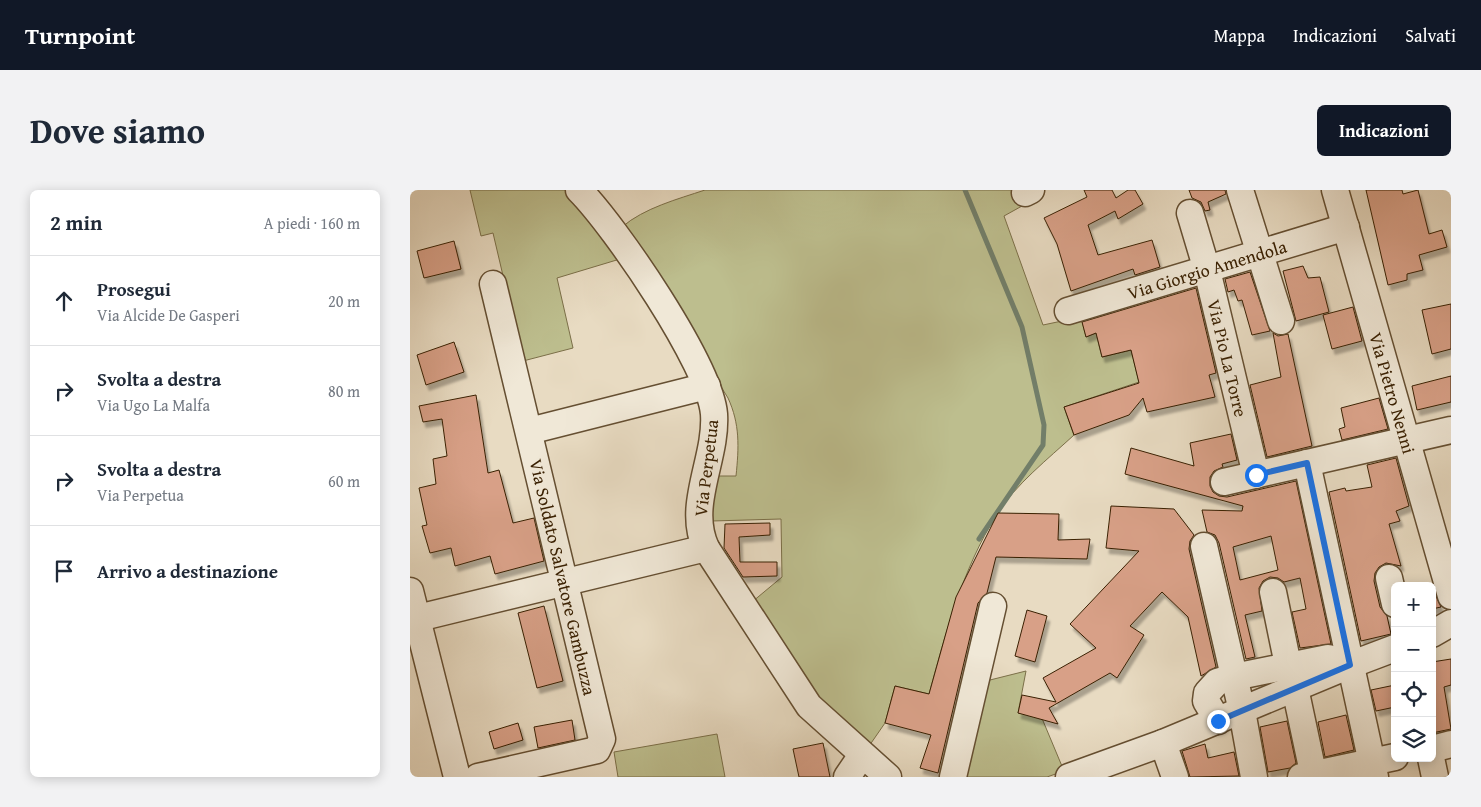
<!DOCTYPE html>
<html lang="it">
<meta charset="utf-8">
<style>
body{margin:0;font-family:"Gentium Book Plus",serif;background:#f2f2f3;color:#1f2937}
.controls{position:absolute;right:15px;bottom:15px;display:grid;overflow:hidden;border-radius:8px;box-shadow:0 2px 12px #0003}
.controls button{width:45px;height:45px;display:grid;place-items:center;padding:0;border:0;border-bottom:1px solid #e0e1e3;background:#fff;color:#1f2937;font:25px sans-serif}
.stop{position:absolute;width:15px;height:15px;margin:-11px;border:4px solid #1a73e8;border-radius:50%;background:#fff}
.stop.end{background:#1a73e8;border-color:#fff;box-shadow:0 1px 5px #0008}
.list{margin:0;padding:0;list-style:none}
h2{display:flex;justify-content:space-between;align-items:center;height:65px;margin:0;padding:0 20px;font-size:21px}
h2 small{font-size:16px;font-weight:400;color:#747a83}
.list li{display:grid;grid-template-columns:32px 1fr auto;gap:15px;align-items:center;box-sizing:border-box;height:90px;padding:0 20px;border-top:1px solid #e0e1e3}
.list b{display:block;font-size:19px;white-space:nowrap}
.list p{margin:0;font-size:16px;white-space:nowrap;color:#747a83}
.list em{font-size:16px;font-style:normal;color:#747a83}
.icon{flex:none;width:28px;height:28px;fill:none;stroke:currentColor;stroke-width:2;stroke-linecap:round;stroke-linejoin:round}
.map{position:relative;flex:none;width:1041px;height:587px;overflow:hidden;border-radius:8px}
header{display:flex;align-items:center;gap:30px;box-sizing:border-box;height:70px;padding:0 25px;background:#111827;color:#fff}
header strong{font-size:24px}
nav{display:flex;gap:28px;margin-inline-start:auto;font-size:18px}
.intro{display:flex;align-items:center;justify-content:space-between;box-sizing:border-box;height:120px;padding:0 30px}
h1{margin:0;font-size:35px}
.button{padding:12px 22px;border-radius:8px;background:#111827;color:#fff;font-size:18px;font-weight:700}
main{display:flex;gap:30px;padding:0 30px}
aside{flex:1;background:#fff;border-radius:8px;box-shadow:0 2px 12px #0003}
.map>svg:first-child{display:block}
</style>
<header>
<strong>Turnpoint</strong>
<nav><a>Mappa</a><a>Indicazioni</a><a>Salvati</a></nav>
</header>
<div class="intro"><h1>Dove siamo</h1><a class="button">Indicazioni</a></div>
<main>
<aside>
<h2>2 min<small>A piedi · 160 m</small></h2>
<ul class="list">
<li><svg class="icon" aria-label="ahead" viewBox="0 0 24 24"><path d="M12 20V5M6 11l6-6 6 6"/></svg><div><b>Prosegui</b><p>Via Alcide De Gasperi</p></div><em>20 m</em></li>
<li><svg class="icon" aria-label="right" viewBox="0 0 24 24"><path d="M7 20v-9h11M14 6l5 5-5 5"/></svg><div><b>Svolta a destra</b><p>Via Ugo La Malfa</p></div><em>80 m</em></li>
<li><svg class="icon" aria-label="right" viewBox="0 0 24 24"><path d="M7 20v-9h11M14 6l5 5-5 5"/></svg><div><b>Svolta a destra</b><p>Via Perpetua</p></div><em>60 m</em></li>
<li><svg class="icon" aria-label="arrive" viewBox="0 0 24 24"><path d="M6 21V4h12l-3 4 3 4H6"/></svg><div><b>Arrivo a destinazione</b></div></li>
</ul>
</aside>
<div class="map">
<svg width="1041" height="587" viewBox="0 0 1041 587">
<defs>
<filter id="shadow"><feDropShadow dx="3" dy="5.5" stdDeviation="1" flood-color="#0004"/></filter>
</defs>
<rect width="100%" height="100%" fill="#e8dbc2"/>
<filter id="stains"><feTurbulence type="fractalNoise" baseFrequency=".004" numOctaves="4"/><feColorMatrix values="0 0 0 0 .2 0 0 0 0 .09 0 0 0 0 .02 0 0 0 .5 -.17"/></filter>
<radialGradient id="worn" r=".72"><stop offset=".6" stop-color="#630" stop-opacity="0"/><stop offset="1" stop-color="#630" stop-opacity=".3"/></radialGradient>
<g fill="#bdbe8e" stroke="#7b6f48">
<polygon points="60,0 157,0 210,69 147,88 163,158 113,171 83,43 71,46"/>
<path d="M295 0H605L612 16 594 26 633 135 671 127 676 147 686 143 692 167 721 160 729 192 654 217 664 245C638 269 606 294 587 324 552 380 536 442 519 504L485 496 475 533 457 559 398 501 342 412 372 387 371 329 302 331 300 312 306 286H326C329 257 330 234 318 208L212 37C234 18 268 9 295 0Z"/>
<polygon points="616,481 608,523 631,526 654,581 637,587 550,587 576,491"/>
<polygon points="307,544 315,587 208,587 204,562"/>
</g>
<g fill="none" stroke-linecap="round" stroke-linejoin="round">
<polyline stroke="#727e69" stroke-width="5" points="555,0 612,137 634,235 633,255 569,349"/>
</g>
<g fill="#d8a087" stroke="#392002" fill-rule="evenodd" filter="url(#shadow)">
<polygon points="674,0 702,0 706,8 718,0 725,0 733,14 708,29 705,21 678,35 688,65 742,50 750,77 725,85 723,79 661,101 647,54 634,28 677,7"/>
<polygon points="779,0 815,0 816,4 798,12 800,20 795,21 791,12 782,8"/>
<polygon points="956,0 992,0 993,4 1008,0 1019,44 1032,40 1037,57 1009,65 1013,80 997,84 997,90 978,95"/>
<polygon points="44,51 51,79 14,88 7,61"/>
<polygon points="893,76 898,88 910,87 919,122 886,131 873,81"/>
<polygon points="840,82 860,141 842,145 832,110 828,111 824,100 818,102 815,89"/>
<polygon points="786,98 806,183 799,185 805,207 737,222 733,208 719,225 664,245 654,217 729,193 721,160 692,167 686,143 676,147 672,132"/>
<polygon points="1041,114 1041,159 1022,164 1012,120"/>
<polygon points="943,117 952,151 922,159 913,125"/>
<polygon points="863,143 868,146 878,144 902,256 857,267 840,195 871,187"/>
<polygon points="44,152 54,182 16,195 7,165"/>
<polygon points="1041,186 1041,212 1007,220 1002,196"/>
<polygon points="66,205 78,283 89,280 103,333 124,328 134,371 85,384 80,366 45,376 41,358 20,363 12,336 17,335 9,298 26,294 23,269 37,266 32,229 13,232 9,216"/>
<polygon points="969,208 978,239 932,250 929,239 935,237 931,218"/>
<path d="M821 244 827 270 812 274 813 277 804 281 800 287V296L803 302 809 306 817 307 886 291 921 454 890 458 882 422 896 419 890 388 874 392 868 388 860 387 853 391 849 398 852 421 835 425 845 467 836 469 809 353 805 345 797 342 792 320 832 321 833 316 715 284 721 258 784 276 780 253ZM861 346 868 380 830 390 823 357Z"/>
<polygon points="986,268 999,316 986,321 990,331 979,334 991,376 976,373 969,377 965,383 964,391 970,417 977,426 981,444 951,451 919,302 935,298 936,301 962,297 957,275"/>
<polygon points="701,316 764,319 784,345 780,351 779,359 806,477 791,486 778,427 752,402 720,436 734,445 707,488 700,483 639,518 648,534 608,523 612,505 646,512 633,488 686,458 660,434 729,361 696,358"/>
<polygon points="588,323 649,324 648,350 680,349 677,369 586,367 577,403 568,413 528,583 510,578 521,545 475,533 485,496 519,504 546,407"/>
<polygon points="360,333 360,345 329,347 330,372 367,372 367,386 333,387 314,358 315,334"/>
<polygon points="1022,399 1023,399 1031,417 1022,419"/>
<polygon points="134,416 153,491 127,498 108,423"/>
<polygon points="617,420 637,426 625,472 605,466"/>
<polygon points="1041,469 1041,495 1034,497 1041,539 1022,543 1022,472"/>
<polygon points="985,495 985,517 966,521 961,500"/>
<polygon points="936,525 944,560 915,567 908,532"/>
<polygon points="162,530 165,550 128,558 124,537"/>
<polygon points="877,531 886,573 880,578 858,582 850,537"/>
<polygon points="108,533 113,550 84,559 79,542"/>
<polygon points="413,553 420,587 389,587 383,559"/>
<polygon points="795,554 798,568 824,562 829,586 780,587 772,561"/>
</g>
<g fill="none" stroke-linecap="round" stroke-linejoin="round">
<g stroke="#654f32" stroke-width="29">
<g id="minor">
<path d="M169 0C205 36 300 175 304 224 307 269 276 315 296 358L399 516 478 587"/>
<polyline points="830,0 871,131"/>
<path id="s1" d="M925 0 1041 406"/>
<polyline points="615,3 621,0"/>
<path id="s2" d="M780 23 797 80 846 285"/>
<path id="s3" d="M658 121 936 37"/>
<polyline points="119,241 297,196"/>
<polyline points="897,273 965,587"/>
<polyline points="814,292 1041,240"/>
<polyline points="794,356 832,521 844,587"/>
<polyline points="979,388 985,414"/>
<polyline points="0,401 47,587"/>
<polyline points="863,402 878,475"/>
<polyline points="0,430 296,358"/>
<polyline points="1022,444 1041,433"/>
<polyline points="885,498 904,587"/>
<polyline points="808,531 796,511 797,503 807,492 824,487 918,468 937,474"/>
<polyline points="753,553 765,587"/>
<polyline points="1022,559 1041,554"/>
<polyline points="1021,568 1025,587"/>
<polyline points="68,587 187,560 192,549 83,94"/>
<polyline points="437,587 452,565"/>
<polyline points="543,587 583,416"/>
<polyline points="659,587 753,553 940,475 985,458"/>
<polyline points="891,587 985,567"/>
</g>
</g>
<use href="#minor" stroke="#f0e8d7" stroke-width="26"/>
</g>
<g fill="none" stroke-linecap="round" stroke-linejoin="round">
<polyline stroke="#1a73e8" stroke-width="6" points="808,531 940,475 897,273 846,285"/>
</g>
<g text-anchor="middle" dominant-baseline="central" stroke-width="4" stroke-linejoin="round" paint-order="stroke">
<g font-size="18" fill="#392002" stroke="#f0e8d7">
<text stroke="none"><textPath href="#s3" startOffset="145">Via Giorgio Amendola</textPath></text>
<text stroke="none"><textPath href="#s2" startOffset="150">Via Pio La Torre</textPath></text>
<text stroke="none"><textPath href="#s1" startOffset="211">Via Pietro Nenni</textPath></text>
<text transform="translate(296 278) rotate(-83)">Via Perpetua</text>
<text transform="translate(153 387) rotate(77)">Via Soldato Salvatore Gambuzza</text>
</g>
</g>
<rect width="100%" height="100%" filter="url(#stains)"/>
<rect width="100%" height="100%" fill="url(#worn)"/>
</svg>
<div class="controls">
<button>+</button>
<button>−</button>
<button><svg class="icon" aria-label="locate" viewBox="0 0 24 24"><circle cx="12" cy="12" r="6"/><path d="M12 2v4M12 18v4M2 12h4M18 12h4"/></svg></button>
<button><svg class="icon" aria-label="layers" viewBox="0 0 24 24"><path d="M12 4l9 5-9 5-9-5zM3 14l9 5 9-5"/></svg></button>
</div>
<div class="stop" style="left:846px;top:285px"></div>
<div class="stop end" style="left:808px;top:531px"></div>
</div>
</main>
